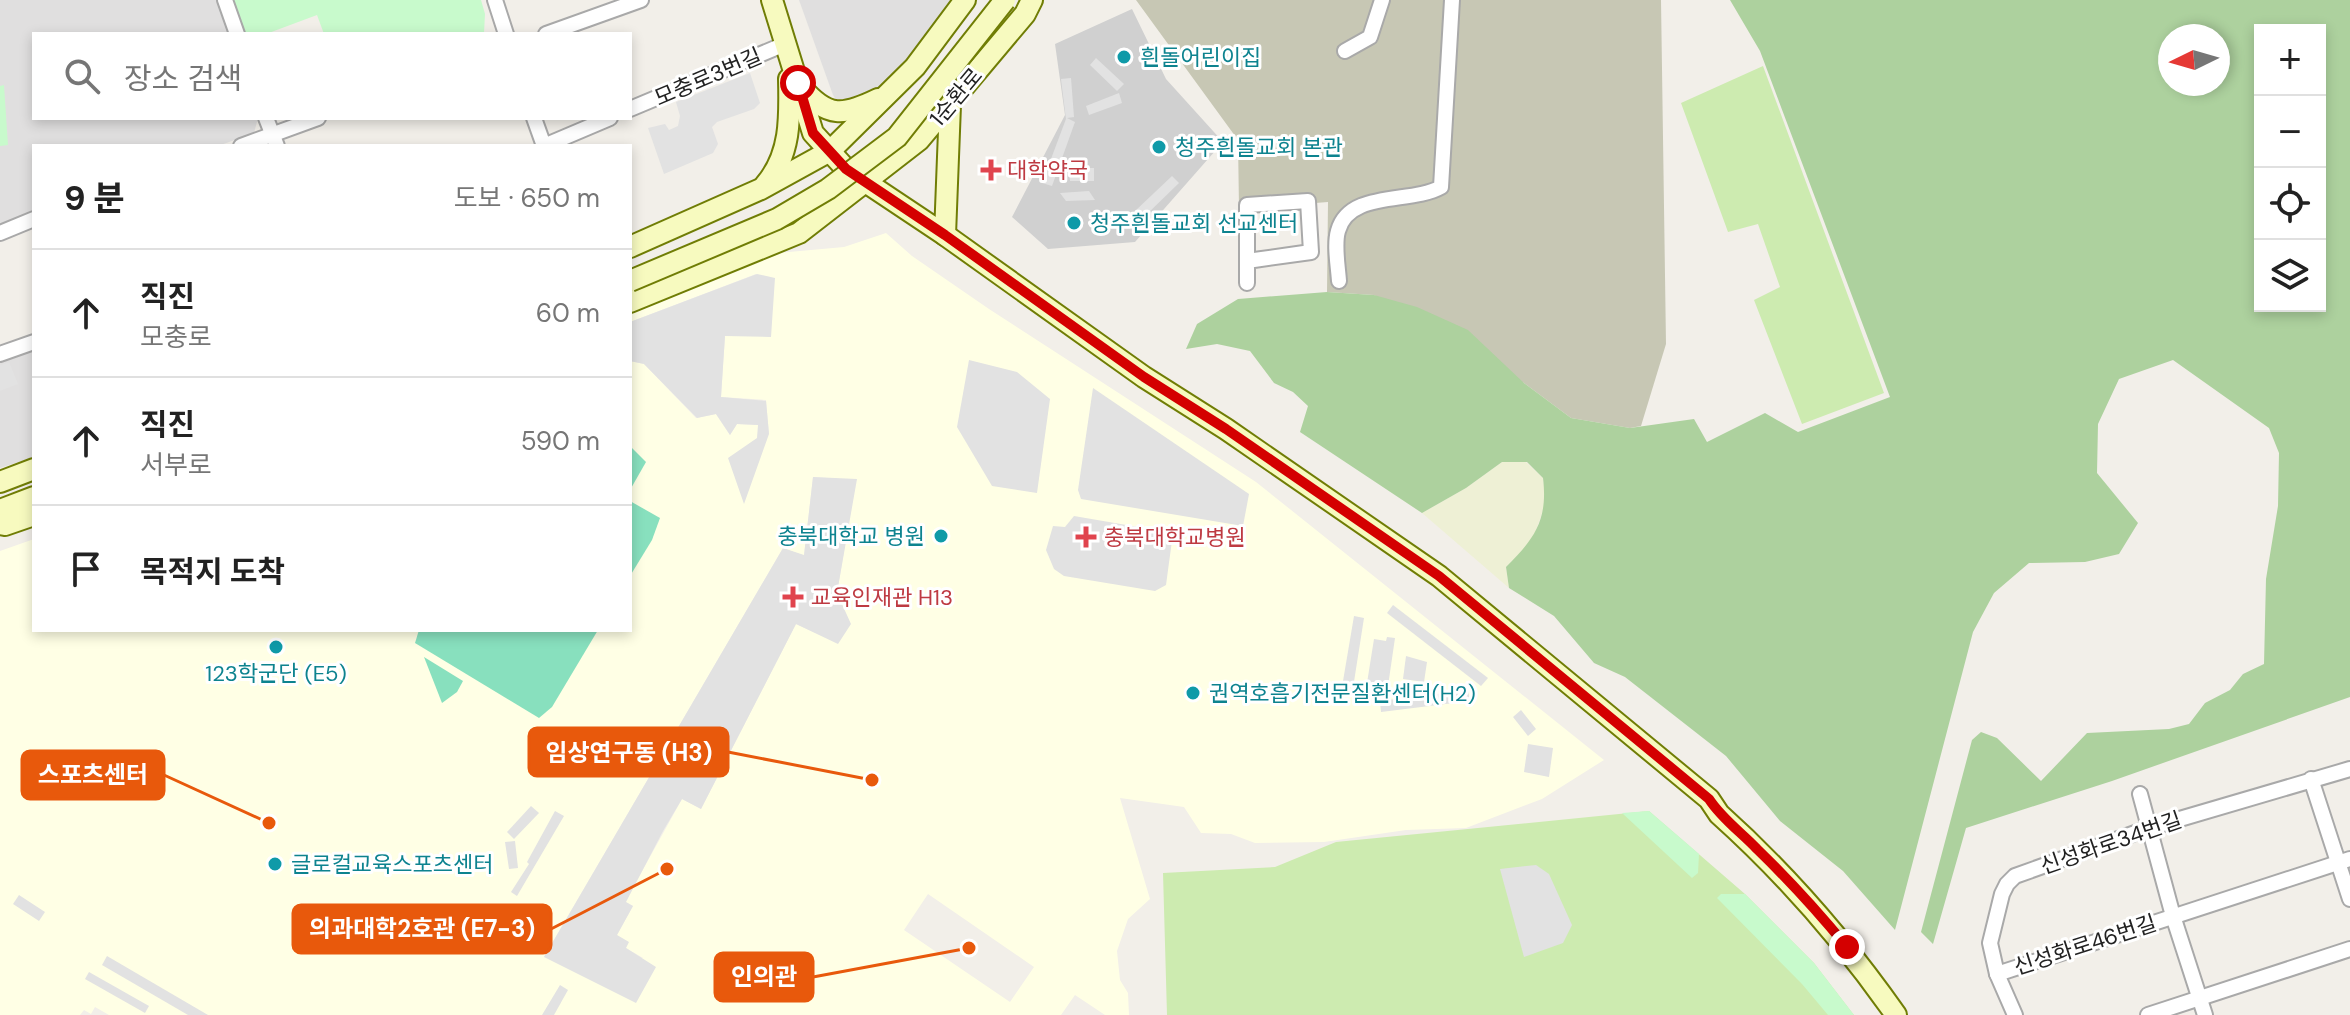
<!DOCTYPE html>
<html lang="ko">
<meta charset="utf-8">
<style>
body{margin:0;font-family:"DM Sans","Noto Sans KR",sans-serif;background:#f6f6f6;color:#222}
.controls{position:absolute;right:24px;top:24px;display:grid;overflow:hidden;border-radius:0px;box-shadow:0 4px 12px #0003}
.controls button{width:72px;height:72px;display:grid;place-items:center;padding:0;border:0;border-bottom:2px solid #e0e0e0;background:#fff;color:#222;font:40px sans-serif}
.compass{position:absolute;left:2158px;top:24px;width:72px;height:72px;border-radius:50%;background:#fff;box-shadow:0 4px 12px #0003;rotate:265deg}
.stop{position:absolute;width:24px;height:24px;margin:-18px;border:6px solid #d40000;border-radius:50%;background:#fff}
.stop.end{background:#d40000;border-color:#fff;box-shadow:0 2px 8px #0008}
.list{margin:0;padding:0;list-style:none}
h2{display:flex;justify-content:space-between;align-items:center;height:104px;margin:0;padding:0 32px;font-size:34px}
h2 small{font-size:26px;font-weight:400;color:#767676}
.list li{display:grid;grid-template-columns:52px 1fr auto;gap:24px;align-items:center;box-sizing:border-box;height:128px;padding:0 32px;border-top:2px solid #e0e0e0}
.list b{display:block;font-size:30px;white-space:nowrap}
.list p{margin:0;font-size:26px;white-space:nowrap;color:#767676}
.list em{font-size:26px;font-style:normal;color:#767676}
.icon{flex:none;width:44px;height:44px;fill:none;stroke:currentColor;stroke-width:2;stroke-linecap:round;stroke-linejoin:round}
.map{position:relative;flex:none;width:2350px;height:1015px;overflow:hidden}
.search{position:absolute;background:#fff;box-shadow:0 4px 12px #0003;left:32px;top:32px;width:600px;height:88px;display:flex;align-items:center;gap:20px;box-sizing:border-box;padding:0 28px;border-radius:0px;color:#767676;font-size:30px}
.panel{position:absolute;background:#fff;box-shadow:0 4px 12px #0003;left:32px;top:144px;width:600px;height:488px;border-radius:0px}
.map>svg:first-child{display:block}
</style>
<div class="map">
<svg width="2350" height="1015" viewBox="0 0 2350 1015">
<rect width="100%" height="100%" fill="#f2efe9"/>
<g fill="#e0dfdf">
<polygon points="0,0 218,0 229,34 34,34 34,118 258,118 254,133 218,146 34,146 34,213 0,226"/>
<polygon points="799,0 952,0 912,55 885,88 848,104 837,101 833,95"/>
<polygon points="34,346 34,457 0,468 0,359"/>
</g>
<path fill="#ffffe5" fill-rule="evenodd" d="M886 233 912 256 989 309 1256 482 1604 760 1542 799 1466 828 1406 830 1324 842 1255 843 1231 834 1201 833 1184 807 1120 798 1150 899 1128 919 1117 951 1120 980 1128 993 1129 1015H1105L1075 995 1061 1015H109L95 1007 91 1014 84 1010 80 1015H0V551L34 539V630H630V361L644 364 696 418 716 414 730 435 737 424 758 425V438L769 434 766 400 721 397 725 336 756 274 630 322V311L778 253 844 247ZM813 477 856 480 837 593 838 643 796 624 701 809 682 799 625 902 633 906 617 935 626 948 643 958 544 957 783 548 804 556ZM928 894 1034 967 1010 1002 904 930Z"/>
<polygon fill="#d0d0d0" points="1132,9 1166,79 1223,142 1135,242 1048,249 1012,217 1065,115 1055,44"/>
<polygon fill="#c7c7b4" points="1136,0 1661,0 1666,344 1641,426 1630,428 1571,418 1524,383 1374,295 1327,292 1328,202 1239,209 1238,140"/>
<polygon fill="#eef0d5" points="1502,462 1526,462 1543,478 1546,502 1532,542 1506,567 1509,588 1422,513 1466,488"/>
<g fill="#cdebb0">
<polygon points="1763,66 1884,393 1802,424 1754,300 1780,287 1758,224 1728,232 1681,103"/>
<polygon points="1649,811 1745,894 1814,963 1854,1015 1167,1015 1163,873 1275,867 1336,842"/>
</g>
<path fill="#add19e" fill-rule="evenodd" d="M1730 0H2350V697L2112 781 1966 828 1933 944 1921 932 1972 740 1981 732 1997 738 2041 781 2087 733 2169 729 2189 724 2205 703 2230 690 2243 674 2264 664 2266 579 2278 506 2279 453 2269 428 2173 360 2119 379 2098 424 2097 473 2138 523 2119 554 2085 562 2029 563 1994 593 1973 632 1895 930 1843 871 1780 821 1726 756 1625 677 1594 663 1554 616 1509 588 1506 567C1535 538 1548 520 1543 478L1527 462H1502L1466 488 1422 513 1300 432 1308 406 1293 392 1274 383 1250 351 1217 344 1186 349 1197 324 1238 299 1327 292 1374 295 1417 307 1468 330 1524 383 1571 418 1630 428 1694 419 1707 442 1765 413 1798 432 1890 397 1760 51ZM2260 30H2320V306H2260ZM2170 36H2218V84H2170Z"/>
<g fill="#c8facc">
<polygon points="230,0 481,0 485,14 484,33 324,34 317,15 266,34 242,34"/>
<polygon points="4,85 8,145 0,146 0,86"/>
<polygon points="1649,811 1699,854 1698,873 1692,878 1622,813"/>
<polygon points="1721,894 1745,894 1814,963 1854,1015 1828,1015 1802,984 1717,898"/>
</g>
<g fill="#88e0be">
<polygon points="630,446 646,462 630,490"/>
<polygon points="630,501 660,518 652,540 630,576"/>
<polygon points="419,630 598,630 552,707 539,718 415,643"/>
<polygon points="424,657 463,681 457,692 442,703"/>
</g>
<g fill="#e2e2e2">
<polygon points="1096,58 1124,84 1117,91 1090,65"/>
<polygon points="750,73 760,103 754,109 717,122 712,127 718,144 713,153 664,174 648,128 665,124 669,130 678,126 680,116 676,102"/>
<polygon points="1071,78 1074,117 1067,118 1075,122 1052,186 1042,183 1066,119 1061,79"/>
<polygon points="1119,93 1122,103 1089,115 1086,106"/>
<polygon points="1069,168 1094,168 1094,181 1070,181"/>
<polygon points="1172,176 1179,183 1143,218 1135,211"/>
<polygon points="1089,191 1095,200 1066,201 1060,193"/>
<polygon points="757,274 775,278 771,337 725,336 721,397 766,401 769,434 744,504 728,458 757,438 758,425 737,424 730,435 716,414 697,418 644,364 630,361 630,322"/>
<polygon points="969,360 1017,372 1050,399 1037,493 992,486 957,427"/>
<polygon points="9,362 18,384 0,391 0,365"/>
<polygon points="1093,388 1249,494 1243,526 1081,499 1078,490"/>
<polygon points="813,477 857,479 837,593 851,624 838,644 796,624 701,809 682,799 663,831 626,902 633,906 617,935 629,942 626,948 656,967 636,1003 544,957 783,548 804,555"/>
<polygon points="1074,516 1173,533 1166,585 1155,591 1064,576 1054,569 1046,550 1053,526 1065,527"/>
<polygon points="1393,605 1488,678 1481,686 1387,613"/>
<polygon points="1354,616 1364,618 1353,688 1342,687"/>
<polygon points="1387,637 1395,638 1388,686 1367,683 1374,639 1386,641"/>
<polygon points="1406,656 1427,662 1424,682 1403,679"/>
<polygon points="1468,690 1470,701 1381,712 1380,701"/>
<polygon points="1521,710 1536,729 1528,736 1513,717"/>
<polygon points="1528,744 1553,748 1549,777 1524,772"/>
<polygon points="531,806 539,813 514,839 507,832"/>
<polygon points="555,811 564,816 517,896 511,892 529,864 527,862"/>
<polygon points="515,841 518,868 509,869 505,842"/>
<polygon points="1536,865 1549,874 1572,925 1563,943 1524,957 1500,869"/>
<polygon points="19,895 45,912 39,921 13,904"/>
<polygon points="107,956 208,1015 188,1015 102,965"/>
<polygon points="89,972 149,1006 145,1013 85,979"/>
<polygon points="560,985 568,990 554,1015 542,1015"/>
</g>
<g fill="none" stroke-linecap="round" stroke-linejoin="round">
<g stroke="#a9a9a9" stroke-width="18">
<g id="minor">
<polyline points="225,0 237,34"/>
<polyline points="495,0 506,34"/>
<polyline points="546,34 641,0"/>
<polyline points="1345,51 1370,37 1382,0"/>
<polyline points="630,109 785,44"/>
<polyline points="266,118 277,146"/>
<polyline points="534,118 544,146 610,118"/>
<polyline points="241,146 318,118"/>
<polyline points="0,233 34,219"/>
<polyline points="1247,261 1311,252 1308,201 1247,205 1247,283"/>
<path d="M1339 281C1338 266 1334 245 1338 231 1349 190 1411 204 1441 187L1452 0"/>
<polyline points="0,354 34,342"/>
<polyline points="2311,779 2350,899"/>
<polyline points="2140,794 2173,916 2205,1015"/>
<polyline points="1997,974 2350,859"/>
<polyline points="2015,1015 1997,974 1990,943 2002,894 2007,884 2015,876 2149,828 2350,769"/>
<polyline points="2148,1015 2350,949"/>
</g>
</g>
<g stroke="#707d05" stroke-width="24">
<g id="secondary">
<path d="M772 0 813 133 846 169 945 235 1144 377 1226 429 1439 576 1709 799 1719 814C1787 875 1844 941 1896 1015"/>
<path d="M802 88C828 118 843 116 878 99"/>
<path d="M765 185C791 155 790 118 789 79"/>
<polyline points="945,235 950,105"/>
<polyline points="630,247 761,189 830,151 915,67 965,0"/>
<polyline points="630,302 799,233 919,140 1025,14 1032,0"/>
<polyline points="0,482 34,469"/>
<polyline points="0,510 34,497"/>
<polyline points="0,524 5,525 34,515"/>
</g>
</g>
<use href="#minor" stroke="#fff" stroke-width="14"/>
<use href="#secondary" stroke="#f7fabf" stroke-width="20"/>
<g stroke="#707d05" stroke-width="24" stroke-linecap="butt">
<polyline id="secondary-bridge" points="630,281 777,219 828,189 897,137 1005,0"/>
</g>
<use href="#secondary-bridge" stroke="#f7fabf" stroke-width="20"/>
</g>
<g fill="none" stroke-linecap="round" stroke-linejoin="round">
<path stroke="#d40000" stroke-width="10" d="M798 83 813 133 846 169 945 235 1144 377 1226 429 1439 576 1709 799C1722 819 1741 832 1757 849 1789 880 1819 913 1847 947"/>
</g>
<g fill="#0f9aa8" stroke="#fff" stroke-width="3">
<circle cx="1124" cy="57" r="8"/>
<circle cx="1159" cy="147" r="8"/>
<circle cx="1074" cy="223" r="8"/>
<circle cx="941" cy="536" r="8"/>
<circle cx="276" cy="647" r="8"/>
<circle cx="1193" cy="693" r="8"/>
<circle cx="275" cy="864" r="8"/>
</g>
<g fill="#e0444e" stroke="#fff" stroke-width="3">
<path d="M987 158h8v8h8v8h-8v8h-8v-8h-8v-8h8z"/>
<path d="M1082 525h8v8h8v8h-8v8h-8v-8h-8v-8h8z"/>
<path d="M789 585h8v8h8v8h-8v8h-8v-8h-8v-8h8z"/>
</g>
<g text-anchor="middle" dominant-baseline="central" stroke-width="6" stroke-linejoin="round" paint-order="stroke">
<g font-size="22" fill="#0d838f" stroke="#fff" text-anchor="start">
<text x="1140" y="57">흰돌어린이집</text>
<text x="1175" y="147">청주흰돌교회 본관</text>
<text x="1090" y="223">청주흰돌교회 선교센터</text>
<text x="925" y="536" text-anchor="end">충북대학교 병원</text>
<text x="276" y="673" text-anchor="middle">123학군단 (E5)</text>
<text x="1209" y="693">권역호흡기전문질환센터(H2)</text>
<text x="291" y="864">글로컬교육스포츠센터</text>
</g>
<g font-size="22" fill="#222" stroke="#fff">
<text transform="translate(708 77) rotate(-23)">모충로3번길</text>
<text transform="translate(956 97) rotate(-50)">1순환로</text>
<text transform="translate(2111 843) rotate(-19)">신성화로34번길</text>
<text transform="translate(2085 945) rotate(-18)">신성화로46번길</text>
</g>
<g font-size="22" fill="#be3a42" stroke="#fff" text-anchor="start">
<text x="1007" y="170">대학약국</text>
<text x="1104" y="537">충북대학교병원</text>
<text x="811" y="597">교육인재관 H13</text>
</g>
</g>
<path fill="none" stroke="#e8590c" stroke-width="3" d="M872 780L728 752M269 823L164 775M667 869L551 929M969 948L813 977"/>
<g fill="#e8590c" stroke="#fff" stroke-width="3">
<circle cx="872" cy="780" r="8"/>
<circle cx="269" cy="823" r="8"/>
<circle cx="667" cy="869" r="8"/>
<circle cx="969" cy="948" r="8"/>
</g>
<g fill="#e8590c" stroke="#e8590c" stroke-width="3">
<rect x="529" y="728" width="199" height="48" rx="8"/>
<rect x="22" y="751" width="142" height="48" rx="8"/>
<rect x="293" y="905" width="258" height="48" rx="8"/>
<rect x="715" y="953" width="98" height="48" rx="8"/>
</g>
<g font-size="24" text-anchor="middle" font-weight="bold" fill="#fff">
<text x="629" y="761">임상연구동 (H3)</text>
<text x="93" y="783">스포츠센터</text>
<text x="422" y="937">의과대학2호관 (E7-3)</text>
<text x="764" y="985">인의관</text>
</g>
</svg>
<div class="controls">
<button>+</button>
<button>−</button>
<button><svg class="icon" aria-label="locate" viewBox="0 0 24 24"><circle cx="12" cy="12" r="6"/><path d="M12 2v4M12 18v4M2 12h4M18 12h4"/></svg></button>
<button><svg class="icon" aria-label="layers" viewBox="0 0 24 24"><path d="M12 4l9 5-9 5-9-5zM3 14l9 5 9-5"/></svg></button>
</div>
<svg class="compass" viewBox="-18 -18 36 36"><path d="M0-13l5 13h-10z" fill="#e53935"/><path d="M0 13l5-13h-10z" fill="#767676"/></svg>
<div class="stop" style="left:798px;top:83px"></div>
<div class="stop end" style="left:1847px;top:947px"></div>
<div class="search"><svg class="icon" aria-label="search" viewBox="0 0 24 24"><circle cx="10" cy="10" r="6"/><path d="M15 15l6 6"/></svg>장소 검색</div>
<section class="panel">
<h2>9 분<small>도보 · 650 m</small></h2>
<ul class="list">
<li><svg class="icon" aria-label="ahead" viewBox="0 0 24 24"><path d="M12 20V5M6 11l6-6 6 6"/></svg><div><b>직진</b><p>모충로</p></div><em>60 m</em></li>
<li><svg class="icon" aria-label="ahead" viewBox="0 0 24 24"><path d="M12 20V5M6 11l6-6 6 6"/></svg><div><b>직진</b><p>서부로</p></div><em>590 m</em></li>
<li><svg class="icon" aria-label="arrive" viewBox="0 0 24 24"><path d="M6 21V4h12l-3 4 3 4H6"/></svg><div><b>목적지 도착</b></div></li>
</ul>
</section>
</div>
